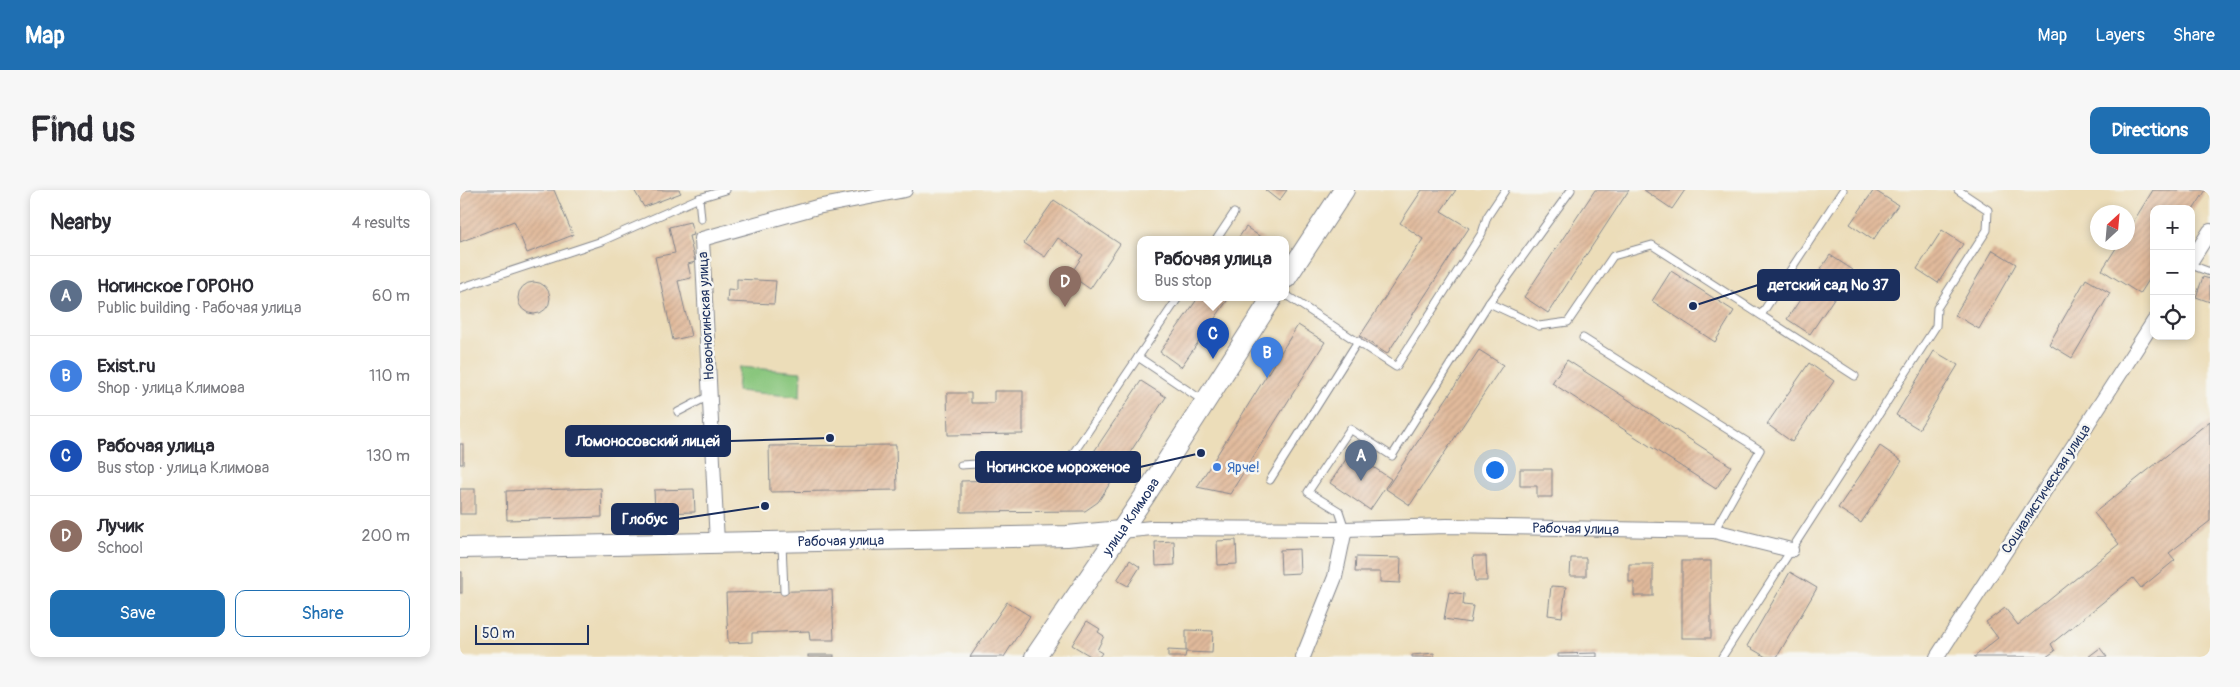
<!DOCTYPE html>
<meta charset="utf-8">
<style>
body{margin:0;font-family:Pangolin,sans-serif;background:#f7f7f7;color:#2b2b33}
.controls{position:absolute;right:15px;top:15px;display:grid;overflow:hidden;border-radius:10px;box-shadow:0 2px 8px #0003}
.controls button{width:45px;height:45px;display:grid;place-items:center;padding:0;border:0;border-bottom:1px solid #e1e1e2;background:#fff;color:#2b2b33;font:25px sans-serif}
.compass{position:absolute;left:1630px;top:15px;width:45px;height:45px;border-radius:50%;background:#fff;box-shadow:0 2px 8px #0003;rotate:26deg}
.scale{position:absolute;left:15px;bottom:12px;width:114px;box-sizing:border-box;padding-left:5px;border:2px solid #1b2f5e;border-top:0;font-size:14px;line-height:18px;white-space:nowrap;color:#1b2f5e;-webkit-text-stroke:4px #f6f6f2;paint-order:stroke}
.you{position:absolute;left:1034px;top:279px;width:18px;height:18px;margin:-12px;border:4px solid #fff;border-radius:50%;background:#1a73e8;box-shadow:0 0 0 8px #1a73e833}
.badge{display:grid;place-items:center;width:32px;height:32px;border-radius:50%;background:#1f6fb2;color:#fff;font-size:16px;font-weight:700}
.pin{position:absolute;translate:-50% -41px;filter:drop-shadow(0 1px 2px #0008)}
.pin::after{content:'';position:absolute;top:26px;width:18px;height:15px;background:inherit;clip-path:polygon(0 0,100% 0,50% 100%)}
.popup{position:absolute;left:677px;top:46px;width:152px;height:65px;box-sizing:border-box;display:grid;place-content:center;border-radius:10px;background:#fff;filter:drop-shadow(0 1px 4px #0005);font-size:16px;white-space:nowrap;color:#7c7c81}
.popup b{font-size:19px;color:#2b2b33}
.popup::after{content:'';position:absolute;left:50%;top:100%;margin-left:-10px;border:10px solid transparent;border-top-color:#fff}
.list{margin:0;padding:0;list-style:none}
h2{display:flex;justify-content:space-between;align-items:center;height:65px;margin:0;padding:0 20px;font-size:21px}
h2 small{font-size:16px;font-weight:400;color:#7c7c81}
.list li{display:grid;grid-template-columns:32px 1fr auto;gap:15px;align-items:center;box-sizing:border-box;height:80px;padding:0 20px;border-top:1px solid #e1e1e2}
.list b{display:block;font-size:19px;white-space:nowrap}
.list p{margin:0;font-size:16px;white-space:nowrap;color:#7c7c81}
.list em{font-size:16px;font-style:normal;color:#7c7c81}
.actions{display:flex;gap:10px;padding:15px 20px}
.actions a{flex:1;padding:11px 0;border:1px solid #1f6fb2;border-radius:10px;text-align:center;font-size:18px;color:#1f6fb2}
.actions .main{background:#1f6fb2;color:#fff}
.icon{flex:none;width:28px;height:28px;fill:none;stroke:currentColor;stroke-width:2;stroke-linecap:round;stroke-linejoin:round}
.map{position:relative;flex:none;width:1750px;height:467px;overflow:hidden;border-radius:10px}
header{display:flex;align-items:center;gap:30px;box-sizing:border-box;height:70px;padding:0 25px;background:#1f6fb2;color:#fff}
header strong{font-size:24px}
nav{display:flex;gap:28px;margin-inline-start:auto;font-size:18px}
.intro{display:flex;align-items:center;justify-content:space-between;box-sizing:border-box;height:120px;padding:0 30px}
h1{margin:0;font-size:35px}
.button{padding:12px 22px;border-radius:10px;background:#1f6fb2;color:#fff;font-size:18px;font-weight:700}
main{display:flex;gap:30px;padding:0 30px}
aside{flex:1;background:#fff;border-radius:10px;box-shadow:0 2px 8px #0003}
.map>svg:first-child{display:block}
</style>
<header>
<strong>Map</strong>
<nav><a>Map</a><a>Layers</a><a>Share</a></nav>
</header>
<div class="intro"><h1>Find us</h1><a class="button">Directions</a></div>
<main>
<aside>
<h2>Nearby<small>4 results</small></h2>
<ul class="list">
<li><span class="badge" style="background:#5c6f8a">A</span><div><b>Ногинское ГОРОНО</b><p>Public building · Рабочая улица</p></div><em>60 m</em></li>
<li><span class="badge" style="background:#3f7fe0">B</span><div><b>Exist.ru</b><p>Shop · улица Климова</p></div><em>110 m</em></li>
<li><span class="badge" style="background:#1a4fb4">C</span><div><b>Рабочая улица</b><p>Bus stop · улица Климова</p></div><em>130 m</em></li>
<li><span class="badge" style="background:#8d6e63">D</span><div><b>Лучик</b><p>School</p></div><em>200 m</em></li>
</ul>
<div class="actions"><a class="main">Save</a><a>Share</a></div>
</aside>
<div class="map">
<svg width="1750" height="467" viewBox="0 0 1750 467">
<defs>
<pattern id="building-hatch" width="6" height="6" patternUnits="userSpaceOnUse" patternTransform="scale(1.25)"><rect width="6" height="6" fill="#e1ba9b"/><path d="M-1 1l2-2M0 6l6-6M5 7l2-2" fill="none" stroke="#c0a088"/></pattern>
</defs>
<rect width="100%" height="100%" fill="#f6f6f2"/>
<filter id="ink" filterUnits="userSpaceOnUse"><feTurbulence type="fractalNoise" baseFrequency=".02" numOctaves="2"/><feDisplacementMap in="SourceGraphic" scale="10" xChannelSelector="R" yChannelSelector="G"/><feConvolveMatrix kernelMatrix="1 2 1 2 8 2 1 2 1" color-interpolation-filters="sRGB"/></filter>
<filter id="wash" filterUnits="userSpaceOnUse"><feTurbulence type="fractalNoise" baseFrequency=".0096" numOctaves="4" result="noise"/><feDisplacementMap in="SourceGraphic" scale="20" xChannelSelector="R" yChannelSelector="G"/><feGaussianBlur stdDeviation="1.12" result="paint"/><feColorMatrix in="noise" values="0 0 0 0 0 0 0 0 0 0 0 0 0 0 0 0 0 1.4 0 .05"/><feComposite in="paint" operator="in"/></filter>
<g filter="url(#wash)">
<rect width="100%" height="100%" fill="#ecddb9"/>
<polygon fill="#89c67d" stroke="#527a6e" points="279,177 341,182 340,207 277,201"/>
<g id="blocks">
<g fill="url(#building-hatch)">
<polygon points="0,0 94,0 113,45 67,63 54,31 0,52"/>
<polygon points="174,0 219,0 221,3 184,17"/>
<polygon points="805,0 827,0 819,11"/>
<polygon points="962,0 996,0 981,21 1009,38 927,164 900,146 963,49 940,33"/>
<polygon points="1135,0 1169,0 1088,123 1064,107"/>
<polygon points="1184,0 1225,0 1212,19"/>
<polygon points="1414,0 1438,15 1413,50 1390,34"/>
<polygon points="1693,0 1746,0 1731,23 1731,19 1694,19 1694,82 1680,104 1642,80 1660,52 1668,52 1668,40"/>
<polygon points="594,10 660,54 630,99 610,85 623,65 598,48 585,67 564,53"/>
<polygon points="230,32 234,45 229,46 235,72 228,74 231,88 218,91 231,146 213,150 195,67 215,63 209,37"/>
<polygon points="786,37 805,50 777,50"/>
<polygon points="1482,40 1503,54 1478,93 1457,79"/>
<polygon points="1533,60 1556,74 1519,139 1495,125"/>
<polygon points="1370,65 1393,80 1350,144 1327,129"/>
<polygon points="1211,81 1274,121 1255,152 1192,111"/>
<polygon points="1743,87 1750,89 1750,112 1736,107"/>
<polygon points="277,89 316,91 314,114 267,112 268,99 277,100"/>
<polygon points="1626,89 1650,103 1612,168 1589,154"/>
<circle cx="74" cy="108" r="16"/>
<polygon points="738,108 769,108 721,177 700,162"/>
<polygon points="838,135 865,152 770,304 737,297"/>
<polygon points="1019,160 1043,175 950,315 926,299"/>
<polygon points="1474,161 1498,175 1459,239 1436,225"/>
<polygon points="1107,170 1271,276 1256,299 1092,193"/>
<polygon points="1349,173 1374,191 1332,252 1307,234"/>
<polygon points="681,191 706,207 638,312 625,321 501,322 501,291 609,288 621,281"/>
<polygon points="534,201 563,201 563,244 488,245 487,203 511,203 511,213 534,213"/>
<polygon points="1750,231 1750,331 1709,363 1715,370 1681,398 1673,388 1591,454 1595,461 1586,467 1514,467 1538,448 1526,432 1545,418 1558,435 1659,354 1634,323"/>
<rect x="0" y="254" width="3" height="20"/>
<polygon points="436,255 437,300 310,302 309,256"/>
<polygon points="1420,256 1442,271 1401,333 1378,318"/>
<polygon points="891,262 931,289 910,320 870,293"/>
<polygon points="1060,279 1092,279 1092,307 1077,307 1077,296 1060,296"/>
<polygon points="141,298 142,327 47,330 46,301"/>
<rect x="0" y="299" width="15" height="25"/>
<polygon points="234,299 235,322 195,323 194,300"/>
<polygon points="776,350 777,374 758,375 757,351"/>
<polygon points="714,351 715,375 696,376 695,352"/>
<polygon points="839,359 840,383 821,384 820,360"/>
<polygon points="1013,366 1026,366 1027,391 1015,391"/>
<polygon points="896,367 941,368 940,393 920,392 920,382 895,382"/>
<polygon points="1111,368 1126,368 1126,386 1110,386"/>
<polygon points="670,370 680,377 668,396 657,390"/>
<rect x="1222" y="371" width="29" height="77"/>
<polygon points="1169,374 1193,374 1193,406 1174,406 1174,392 1169,392"/>
<rect x="0" y="382" width="2" height="21"/>
<polygon points="1330,382 1357,398 1317,467 1306,467 1287,456"/>
<polygon points="1091,396 1106,397 1102,427 1088,425"/>
<polygon points="372,400 374,450 350,450 349,441 292,443 292,452 268,453 266,403"/>
<polygon points="989,402 1004,404 1003,415 1013,416 1010,433 984,429"/>
<polygon points="547,412 570,426 544,467 510,467"/>
<polygon points="627,431 640,439 638,442 644,446 637,460 642,463 639,467 632,467 612,455"/>
<polygon points="726,440 753,441 752,463 726,462 725,467 708,467 708,460 726,461"/>
<polygon points="1640,458 1647,467 1628,467"/>
<polygon points="974,463 974,467 952,467 952,465"/>
<polygon points="1137,463 1137,467 1098,467 1098,464"/>
<rect x="348" y="465" width="26" height="2"/>
</g>
</g>
</g>
<g filter="url(#ink)">
<use href="#blocks" fill-opacity="0" stroke="#84868c" stroke-width="1"/>
<g fill="none" stroke-linecap="round" stroke-linejoin="round">
<g stroke="#84868c" stroke-width="9">
<g id="service">
<polyline points="241,29 239,8 266,0"/>
<polyline points="756,50 774,23"/>
<polyline points="1731,75 1750,82"/>
<polyline points="0,98 142,51 239,8"/>
<polyline points="826,105 936,177 1022,43 1027,27 1045,0"/>
<polyline points="1029,113 1079,136 1108,132 1153,66 1192,55 1395,186"/>
<polyline points="1301,125 1383,0"/>
<polyline points="1123,148 1300,260 1254,341"/>
<polyline points="678,167 745,212"/>
<polyline points="218,222 249,206"/>
<polyline points="501,275 610,268 718,108"/>
<polyline points="810,290 898,151"/>
<polyline points="885,339 879,321 848,302 890,239 932,266 1029,113 1111,0"/>
<polyline points="322,354 324,401"/>
<polyline points="1262,467 1476,136 1477,118 1527,40 1528,20 1498,0"/>
</g>
</g>
<g stroke="#84868c" stroke-width="16">
<g id="minor">
<polyline points="1731,71 1750,41"/>
<path id="s1" d="M661 341 692 338 885 339 987 336 1254 341 1331 360"/>
<polyline points="257,353 242,49 357,17 445,0"/>
<polyline points="843,467 875,387 885,339"/>
<polyline points="1477,467 1694,131"/>
</g>
</g>
<g stroke="#84868c" stroke-width="22">
<g id="secondary">
<polyline points="826,88 884,0"/>
<path id="s2" d="M0 358 607 346 661 341"/>
<path id="s3" d="M575 467 684 307 812 108"/>
</g>
</g>
<use href="#service" stroke="#fff" stroke-width="7"/>
<use href="#minor" stroke="#fff" stroke-width="14"/>
<use href="#secondary" stroke="#fff" stroke-width="20"/>
</g>
</g>
<circle fill="#3f7fe0" stroke="#f6f6f2" stroke-width="2" cx="757" cy="277" r="5"/>
<g text-anchor="middle" dominant-baseline="central" stroke-width="5" stroke-linejoin="round" paint-order="stroke">
<g font-size="14" fill="#1b2f5e" stroke="#f6f6f2">
<text transform="translate(246 126) rotate(-93)">Новоногинская улица</text>
<text transform="translate(1586 299) rotate(-57)">Социалистическая улица</text>
<text stroke="none"><textPath href="#s3" startOffset="170">улица Климова</textPath></text>
<text stroke="none"><textPath href="#s1" startOffset="455">Рабочая улица</textPath></text>
<text stroke="none"><textPath href="#s2" startOffset="381">Рабочая улица</textPath></text>
</g>
<g font-size="14" fill="#366cbe" stroke="#f6f6f2" text-anchor="start">
<text x="767" y="277">Ярче!</text>
</g>
</g>
<path fill="none" stroke="#1b2f5e" stroke-width="2" d="M1233 116L1298 95M370 248L270 251M741 263L680 277M305 316L218 329"/>
<g fill="#1b2f5e" stroke="#f6f6f2" stroke-width="2">
<circle cx="1233" cy="116" r="5"/>
<circle cx="370" cy="248" r="5"/>
<circle cx="741" cy="263" r="5"/>
<circle cx="305" cy="316" r="5"/>
</g>
<g fill="#1b2f5e" stroke="#1b2f5e" stroke-width="2">
<rect x="1298" y="80" width="141" height="30" rx="5"/>
<rect x="106" y="236" width="164" height="30" rx="5"/>
<rect x="516" y="262" width="164" height="30" rx="5"/>
<rect x="152" y="314" width="66" height="30" rx="5"/>
</g>
<g font-size="15" text-anchor="middle" font-weight="bold" fill="#fff">
<text x="1368" y="100">детский сад № 37</text>
<text x="188" y="256">Ломоносовский лицей</text>
<text x="598" y="282">Ногинское мороженое</text>
<text x="185" y="334">Глобус</text>
</g>
</svg>
<div class="controls">
<button>+</button>
<button>−</button>
<button><svg class="icon" aria-label="locate" viewBox="0 0 24 24"><circle cx="12" cy="12" r="6"/><path d="M12 2v4M12 18v4M2 12h4M18 12h4"/></svg></button>
</div>
<svg class="compass" viewBox="-18 -18 36 36"><path d="M0-13l5 13h-10z" fill="#e53935"/><path d="M0 13l5-13h-10z" fill="#7c7c81"/></svg>
<div class="scale">50 m</div>
<div class="you"></div>
<div class="pin badge" style="left:901px;top:291px;background:#5c6f8a">A</div>
<div class="pin badge" style="left:807px;top:188px;background:#3f7fe0">B</div>
<div class="pin badge" style="left:753px;top:169px;background:#1a4fb4">C</div>
<div class="popup"><b>Рабочая улица</b>Bus stop</div>
<div class="pin badge" style="left:605px;top:117px;background:#8d6e63">D</div>
</div>
</main>
